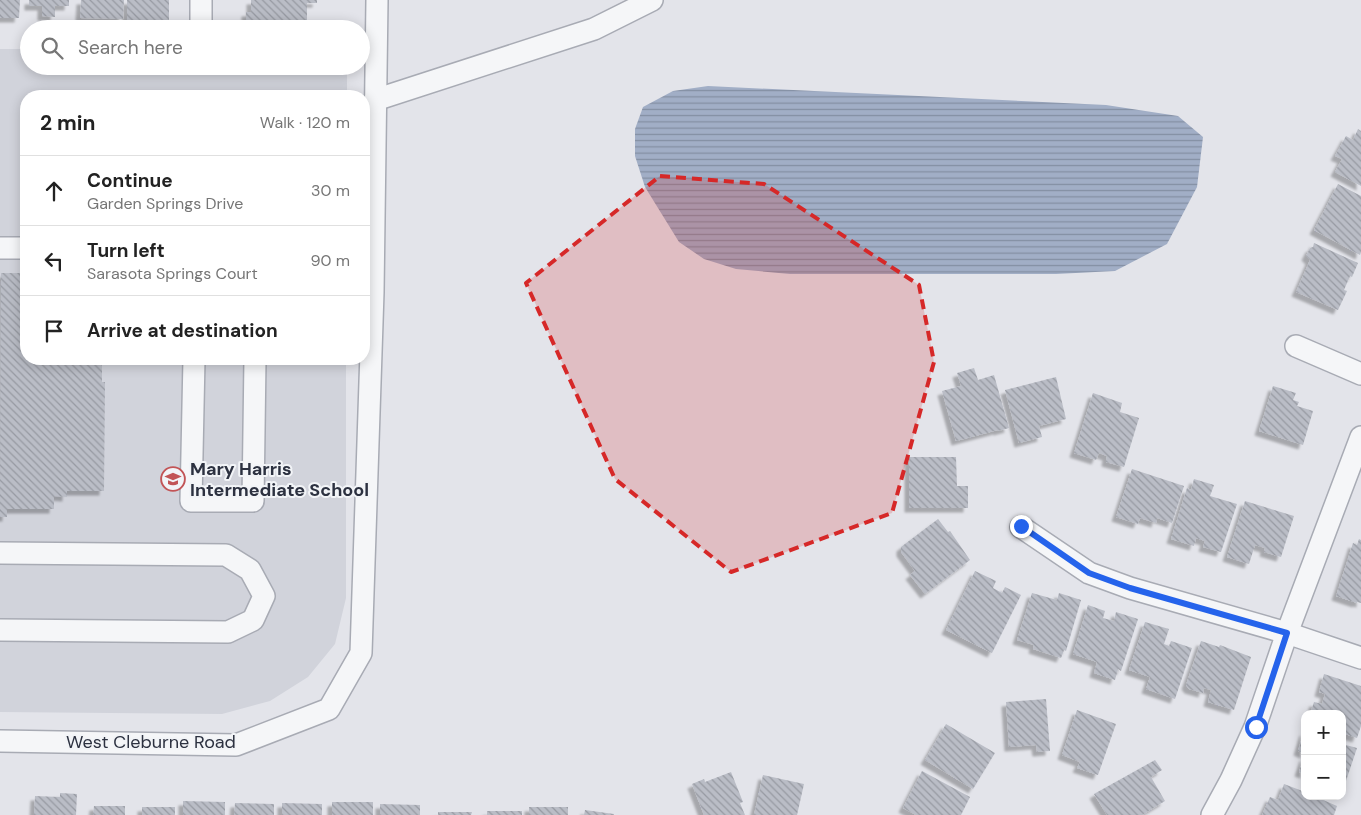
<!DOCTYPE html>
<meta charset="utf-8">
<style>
body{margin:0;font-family:"DM Sans",sans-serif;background:#f2f2f2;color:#222}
.controls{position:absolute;right:15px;bottom:15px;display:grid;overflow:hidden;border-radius:10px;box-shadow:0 2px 12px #0003}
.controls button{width:45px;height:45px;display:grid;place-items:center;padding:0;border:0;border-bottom:1px solid #e0e0e0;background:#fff;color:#222;font:25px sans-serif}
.stop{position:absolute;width:15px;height:15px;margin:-11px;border:4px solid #2563eb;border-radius:50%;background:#fff}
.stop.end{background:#2563eb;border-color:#fff;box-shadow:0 1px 5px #0008}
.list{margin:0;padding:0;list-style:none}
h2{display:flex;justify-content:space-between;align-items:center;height:65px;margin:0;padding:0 20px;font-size:21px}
h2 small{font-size:16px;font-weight:400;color:#767676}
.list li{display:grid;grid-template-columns:32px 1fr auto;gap:15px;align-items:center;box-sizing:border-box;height:70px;padding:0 20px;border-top:1px solid #e0e0e0}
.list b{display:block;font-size:19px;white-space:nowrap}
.list p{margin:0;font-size:16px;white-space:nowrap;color:#767676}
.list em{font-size:16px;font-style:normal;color:#767676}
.icon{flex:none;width:28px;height:28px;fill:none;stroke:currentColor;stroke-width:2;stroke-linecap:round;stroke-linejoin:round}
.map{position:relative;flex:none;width:1361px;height:815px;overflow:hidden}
.search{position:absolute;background:#fff;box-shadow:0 2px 12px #0003;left:20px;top:20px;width:350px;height:55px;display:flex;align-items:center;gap:12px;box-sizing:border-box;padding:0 18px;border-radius:28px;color:#767676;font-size:19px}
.panel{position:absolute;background:#fff;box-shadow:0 2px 12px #0003;left:20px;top:90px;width:350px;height:275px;border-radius:20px}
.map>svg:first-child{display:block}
</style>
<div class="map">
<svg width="1361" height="815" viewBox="0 0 1361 815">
<defs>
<pattern id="water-rules" width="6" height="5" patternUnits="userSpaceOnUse" patternTransform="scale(1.25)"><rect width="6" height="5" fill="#a1aec6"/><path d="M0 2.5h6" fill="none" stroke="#838ea2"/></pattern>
<pattern id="building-back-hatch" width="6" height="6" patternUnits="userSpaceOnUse" patternTransform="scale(1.25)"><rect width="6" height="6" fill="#babdc6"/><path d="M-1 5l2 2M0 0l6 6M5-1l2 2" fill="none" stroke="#979aa2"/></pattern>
<filter id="shadow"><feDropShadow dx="-4.5" dy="4.5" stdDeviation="1" flood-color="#0004"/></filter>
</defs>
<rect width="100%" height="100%" fill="#e3e4ea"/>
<polygon fill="#d1d3db" points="0,49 29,49 29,66 347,66 347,96 26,96 26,359 346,359 346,598 335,644 308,677 270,701 222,714 0,712"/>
<polygon fill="url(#water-rules)" points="708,86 1106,105 1178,116 1203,137 1197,187 1167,244 1115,271 1056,274 790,274 736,269 704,259 679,242 645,187 635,156 635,129 643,107 673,91"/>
<g fill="url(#building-back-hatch)" filter="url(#shadow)">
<polygon points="0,0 20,0 19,18 0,18"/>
<polygon points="29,0 69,0 69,6 55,6 55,17 42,16 42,6 29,6"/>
<polygon points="81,0 124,0 123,19 80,18"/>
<rect x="127" y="0" width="42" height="20"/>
<polygon points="251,0 317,0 317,3 307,3 307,29 246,29 246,12 251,12"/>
<polygon points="1358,129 1361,131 1361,186 1335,172 1342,159 1335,156 1346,136 1353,140"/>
<polygon points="1338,184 1361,196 1361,252 1360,255 1314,230"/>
<polygon points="1314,243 1358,263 1352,277 1350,276 1344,290 1347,291 1338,310 1296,292 1310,260 1306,256 1310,248 1313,247"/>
<polygon points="1,273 26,273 26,359 102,359 102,382 105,382 104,491 67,491 67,497 54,496 54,509 7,509 7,517 0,517"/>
<polygon points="974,368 978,380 994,375 1009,428 998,431 998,430 956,441 942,391 961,386 957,373"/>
<polygon points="1056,377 1066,419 1039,426 1042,437 1019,443 1005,390"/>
<polygon points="1273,386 1296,393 1293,400 1299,402 1297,406 1313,411 1303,445 1259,431"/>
<polygon points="1093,393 1122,403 1120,412 1139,418 1124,467 1106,462 1107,456 1099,453 1096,460 1074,453"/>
<polygon points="909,457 956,457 957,486 968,486 968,508 909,508"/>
<polygon points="1132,469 1184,486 1172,523 1157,518 1156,523 1140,518 1138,524 1116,517"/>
<polygon points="1194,479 1214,485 1210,496 1237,504 1221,552 1203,547 1205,541 1196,538 1194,546 1171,539 1187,488 1191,490"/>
<polygon points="1245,501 1294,516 1281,557 1264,552 1265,548 1255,545 1249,564 1227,557"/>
<polygon points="938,519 948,532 950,531 970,560 925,594 910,575 915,571 901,552 901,547"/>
<polygon points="1359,539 1361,540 1361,603 1357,602 1357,603 1336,596 1353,543 1357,545"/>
<polygon points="975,571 996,581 993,588 1002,593 1005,587 1021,595 992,653 946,630"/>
<polygon points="1032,593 1057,600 1059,593 1081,600 1066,651 1064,650 1061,658 1033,649 1034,645 1017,640"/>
<polygon points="1088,605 1105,611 1103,618 1114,621 1116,612 1138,619 1121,671 1118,669 1115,680 1094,673 1097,662 1073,654"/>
<polygon points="1145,622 1169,629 1164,644 1169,646 1171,641 1192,648 1175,699 1146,689 1150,677 1129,670"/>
<polygon points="1201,641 1219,647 1220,645 1251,657 1234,710 1208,702 1211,690 1204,688 1203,693 1189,689 1186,685"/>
<polygon points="1324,674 1361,686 1361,726 1357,738 1342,733 1342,714 1310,714 1314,702 1322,704 1325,694 1319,692"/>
<polygon points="1046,699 1050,751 1037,752 1036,745 1009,747 1006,702"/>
<polygon points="1077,710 1116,724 1098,775 1077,768 1080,762 1062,755"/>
<polygon points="946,724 995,753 973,789 925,760"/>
<polygon points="1304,731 1305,732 1305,754 1298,751"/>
<polygon points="1342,744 1357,748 1343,790 1342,790"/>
<polygon points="1304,757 1305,757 1305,774 1299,772"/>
<polygon points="1155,760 1162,770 1151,777 1165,801 1142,815 1107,815 1094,794"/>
<polygon points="922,771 970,797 961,815 916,815 903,808"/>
<polygon points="731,772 743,802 740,803 745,815 704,815 692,784 704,779 705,782"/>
<polygon points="763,775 804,784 797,815 754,815"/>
<polygon points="1284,784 1305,792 1305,796 1314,796 1337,806 1334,815 1262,815 1270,797 1278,800"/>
<polygon points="60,793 77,794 76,815 34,815 35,796 60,797"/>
<polygon points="183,801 225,802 225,815 183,815"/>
<rect x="332" y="802" width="41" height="13"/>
<polygon points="235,803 274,804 274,815 234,815"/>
<polygon points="282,803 322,804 322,815 282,815"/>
<polygon points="380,804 420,805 420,815 380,815"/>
<polygon points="94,806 125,806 125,815 93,815"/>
<rect x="142" y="807" width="33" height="8"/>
<rect x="529" y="807" width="39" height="8"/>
<polygon points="585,810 614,814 614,815 584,815"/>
<rect x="487" y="811" width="35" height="4"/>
<polygon points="438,812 472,812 471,815 438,815"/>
</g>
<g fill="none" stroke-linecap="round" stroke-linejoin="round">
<g stroke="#a8abb4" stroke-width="24">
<g id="minor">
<polyline points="201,26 201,0"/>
<polyline points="375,100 594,29 652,0"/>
<polyline points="0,248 26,248"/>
<polyline points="1296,346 1361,374"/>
<polyline points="194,359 191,501 253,501 255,359"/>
<polyline points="1021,527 1089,573 1130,588 1287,633 1361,658"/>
<polyline points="0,553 226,555 250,570 264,596 253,620 228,632 0,630"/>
<polyline points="0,741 236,745 329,709 361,653 373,292 377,0"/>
<polyline points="1212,815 1231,780 1255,727 1287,633 1361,437"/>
</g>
</g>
<use href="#minor" stroke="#f5f6f8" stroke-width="21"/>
</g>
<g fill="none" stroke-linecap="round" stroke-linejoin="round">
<polyline stroke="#2563eb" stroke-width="6" points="1021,526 1089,573 1130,588 1287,633 1256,727"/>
</g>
<path fill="#d62828" fill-opacity="0.2" stroke="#d62828" stroke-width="4" stroke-dasharray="10 6" stroke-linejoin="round" d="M660 176 764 184 919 285 934 362 892 513 731 572 615 479 526 283Z"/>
<defs>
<g id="school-ring" transform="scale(1.25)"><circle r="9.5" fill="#f2f4f7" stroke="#c25456" stroke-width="1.5"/><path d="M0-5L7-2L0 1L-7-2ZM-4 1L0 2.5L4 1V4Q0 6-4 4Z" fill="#c25456"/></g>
</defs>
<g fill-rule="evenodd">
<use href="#school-ring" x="173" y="479"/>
</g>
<g text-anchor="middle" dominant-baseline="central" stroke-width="4" stroke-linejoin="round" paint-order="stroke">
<g font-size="18" font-weight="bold" fill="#2c3140" stroke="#f2f4f7" text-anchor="start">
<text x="190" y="469">Mary Harris<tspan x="190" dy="21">Intermediate School</tspan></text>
</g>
<g font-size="18" fill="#2c3140" stroke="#f2f4f7">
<text x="151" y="742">West Cleburne Road</text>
</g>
</g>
</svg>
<div class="controls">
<button>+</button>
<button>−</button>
</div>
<div class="stop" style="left:1256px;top:727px"></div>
<div class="stop end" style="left:1021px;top:526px"></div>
<div class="search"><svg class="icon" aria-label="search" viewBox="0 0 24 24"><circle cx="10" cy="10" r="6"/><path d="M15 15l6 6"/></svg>Search here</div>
<section class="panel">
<h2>2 min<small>Walk · 120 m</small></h2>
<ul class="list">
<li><svg class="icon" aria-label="ahead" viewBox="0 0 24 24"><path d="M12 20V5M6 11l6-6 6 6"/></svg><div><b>Continue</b><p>Garden Springs Drive</p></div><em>30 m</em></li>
<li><svg class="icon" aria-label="left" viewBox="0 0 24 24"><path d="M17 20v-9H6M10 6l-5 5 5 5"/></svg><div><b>Turn left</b><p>Sarasota Springs Court</p></div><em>90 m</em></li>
<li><svg class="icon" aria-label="arrive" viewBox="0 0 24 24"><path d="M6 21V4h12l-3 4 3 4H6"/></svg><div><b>Arrive at destination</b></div></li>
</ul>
</section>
</div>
